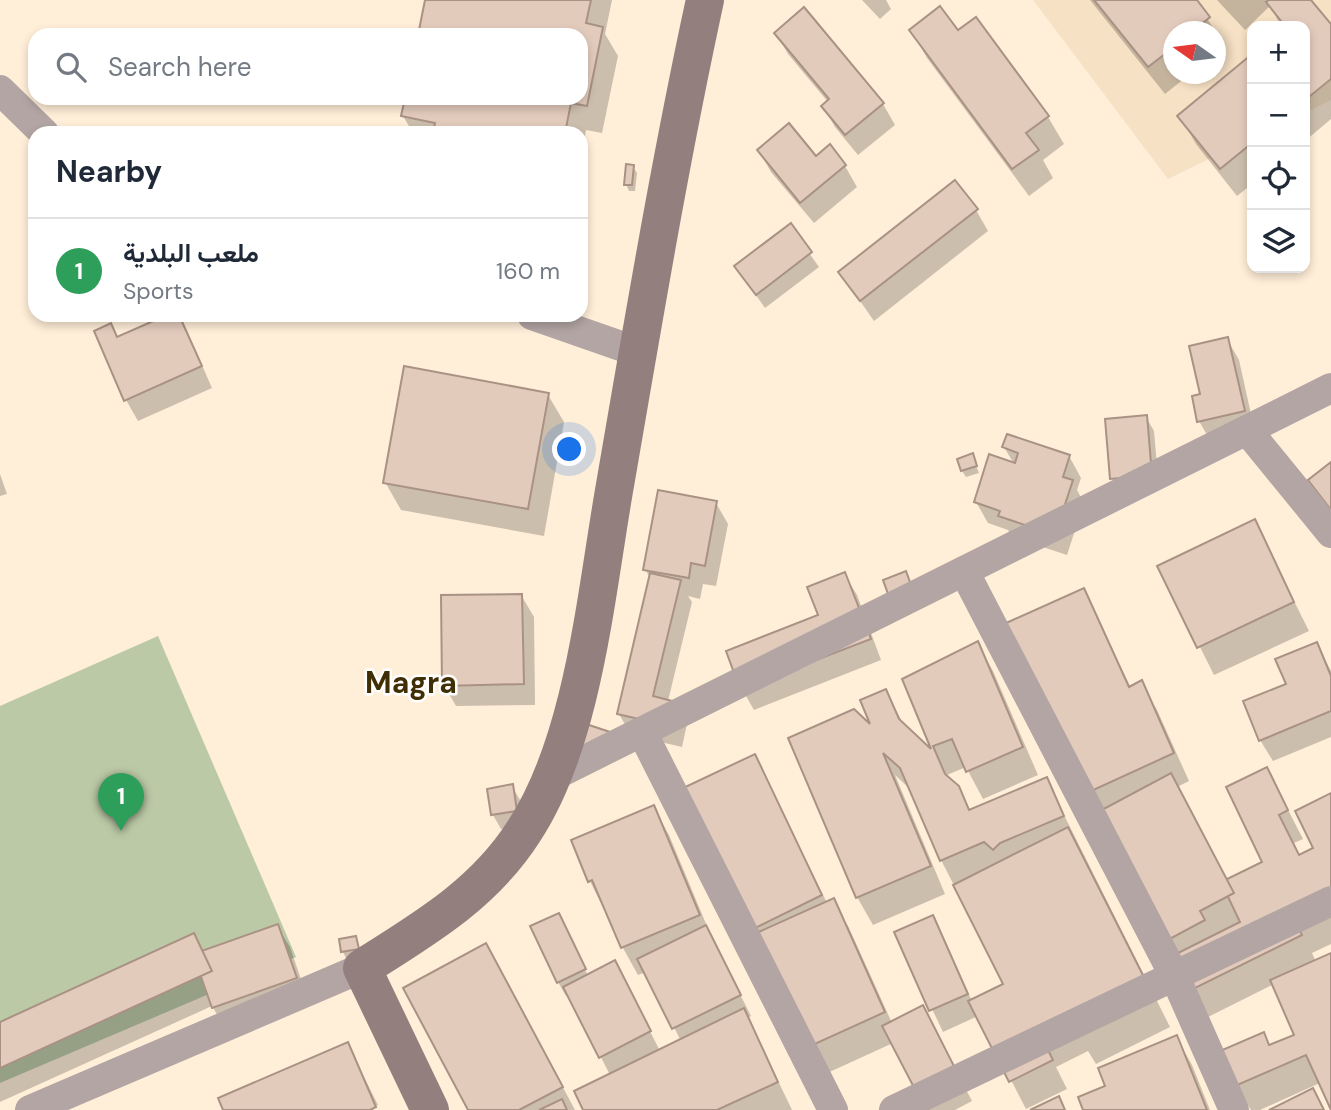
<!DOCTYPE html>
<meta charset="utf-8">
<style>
body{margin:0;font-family:"DM Sans",Vazirmatn,sans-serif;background:#f2f2f3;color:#1f2937}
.controls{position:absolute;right:21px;top:21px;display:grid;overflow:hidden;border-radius:14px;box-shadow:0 4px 10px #0003}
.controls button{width:63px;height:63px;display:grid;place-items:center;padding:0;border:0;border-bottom:2px solid #e0e1e3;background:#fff;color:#1f2937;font:35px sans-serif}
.compass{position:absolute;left:1163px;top:21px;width:63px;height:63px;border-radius:50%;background:#fff;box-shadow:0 4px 10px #0003;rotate:284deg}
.you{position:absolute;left:570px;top:450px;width:24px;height:24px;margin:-18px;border:5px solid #fff;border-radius:50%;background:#1a73e8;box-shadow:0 0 0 10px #1a73e833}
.badge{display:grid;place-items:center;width:46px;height:46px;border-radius:50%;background:#6c5425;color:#fff;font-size:23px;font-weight:700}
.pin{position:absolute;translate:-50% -58px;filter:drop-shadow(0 2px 4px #0008)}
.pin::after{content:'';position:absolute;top:37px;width:24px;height:21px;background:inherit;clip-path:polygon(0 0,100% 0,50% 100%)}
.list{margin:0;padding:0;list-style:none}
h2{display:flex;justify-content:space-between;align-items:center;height:91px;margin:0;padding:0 28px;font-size:30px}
h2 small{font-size:23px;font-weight:400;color:#747a83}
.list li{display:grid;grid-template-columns:46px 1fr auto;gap:21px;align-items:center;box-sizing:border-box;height:105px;padding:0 28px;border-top:2px solid #e0e1e3}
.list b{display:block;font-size:26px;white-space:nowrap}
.list p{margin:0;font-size:23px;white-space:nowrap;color:#747a83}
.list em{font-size:23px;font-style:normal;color:#747a83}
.icon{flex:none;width:38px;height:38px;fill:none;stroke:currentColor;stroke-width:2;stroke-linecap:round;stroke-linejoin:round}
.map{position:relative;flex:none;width:1331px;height:1110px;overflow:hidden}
.search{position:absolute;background:#fff;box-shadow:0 4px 10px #0003;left:28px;top:28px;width:560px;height:77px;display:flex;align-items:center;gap:18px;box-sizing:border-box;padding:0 24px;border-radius:21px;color:#747a83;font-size:26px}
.panel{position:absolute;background:#fff;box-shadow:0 4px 10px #0003;left:28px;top:126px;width:560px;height:196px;border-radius:21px}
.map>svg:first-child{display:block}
</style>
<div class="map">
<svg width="1331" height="1110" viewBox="0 0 1331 1110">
<rect width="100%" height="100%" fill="#ffeed8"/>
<path fill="#f7e1c5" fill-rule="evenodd" d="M1033 0H1331V100L1305 113V26H1252V138L1168 179ZM1174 32H1216V74H1174Z"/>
<polygon fill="#bbc9a6" points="158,636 296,957 0,1083 0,706"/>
<g fill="#0003">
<polygon points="427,0 612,0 605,34 618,56 602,133 586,130 581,156 581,133 413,133 403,116 407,98 581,98 581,35 420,35"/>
<polygon points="862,0 886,0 891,9 880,19"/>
<polygon points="1090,0 1195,0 1225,46 1216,53 1216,32 1174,32 1174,74 1190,74 1165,94"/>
<polygon points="1217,0 1309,0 1331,27 1331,119 1305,141 1305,26 1281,26 1270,6 1245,30"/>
<polygon points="911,30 957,33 1048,117 1064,144 1043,160 1053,178 1029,196 927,58"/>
<polygon points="776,33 883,104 895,125 858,155 835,127 823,106 828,102 788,54"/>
<polygon points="1252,57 1252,184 1237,196 1196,144 1180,116"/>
<polygon points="759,151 816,158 845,166 857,187 814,223 771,172"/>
<polygon points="633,167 637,173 635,191 629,191 626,184"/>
<polygon points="976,210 988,231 874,321 840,272"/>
<polygon points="790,226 819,267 765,308 736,267"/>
<polygon points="158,315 180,315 212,388 138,421 126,400 110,325 118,339 160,320"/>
<polygon points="1227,339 1239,360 1255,432 1211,442 1199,421 1202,396"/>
<polygon points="548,395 564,422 544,536 401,510 385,482"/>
<polygon points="1146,417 1154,431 1159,488 1120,492 1112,478"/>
<polygon points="1004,447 1069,456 1081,478 1077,490 1084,503 1067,555 1012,537 1008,530 988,523 976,502 1014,464"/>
<polygon points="972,456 979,473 966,477 962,471"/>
<polygon points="0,474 7,494 0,496"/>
<polygon points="716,503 728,524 716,586 703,584 700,599 688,596 692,602 668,701 687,724 682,747 631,735 619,714 650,578 645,569"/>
<polygon points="1254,521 1309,631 1214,675 1160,567"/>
<polygon points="844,574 857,595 881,660 754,710 742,689 820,616"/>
<polygon points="1083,590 1131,688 1141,683 1157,710 1189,781 1177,787 1227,881 1264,863 1267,769 1303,839 1294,843 1300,856 1316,849 1331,795 1331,944 1312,953 1316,962 1331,955 1331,1108 1320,1083 1260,1110 1251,1110 1237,1086 1263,1034 1270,1047 1296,1035 1274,984 1204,1019 1094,796"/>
<polygon points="521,595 534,617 535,705 456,706 444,685"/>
<polygon points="977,643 993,671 1038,775 983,799 966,767 947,775 971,811 1046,779 1170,1027 1096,1064 1088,1051 1056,1067 1067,1089 1026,1109 978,1016 943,1032 896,933 932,917 972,1001 1005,985 941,860 911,790 895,775 945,894 873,925 857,897 875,731 886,691 905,727 937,756 932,747"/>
<polygon points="1317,644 1331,671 1331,737 1273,761 1260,740 1288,685"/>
<polygon points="754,756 827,903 833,901 849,928 892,1023 934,1028 972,1101 955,1110 928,1110 893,1043 823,1075 754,936"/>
<polygon points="512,786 520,800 524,825 501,829 493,815 489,790"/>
<polygon points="653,807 669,835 714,943 751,1016 748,1018 792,1110 585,1110 610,1075 569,994 566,996 558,982 566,929 588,976 626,984 660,1051 681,1041 646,972 638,975 623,948 590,881"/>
<polygon points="277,926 290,947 308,1000 225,1028 212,1006 0,1102 0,1024 194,936 203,952"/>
<polygon points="355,938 361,955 346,958 343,952"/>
<polygon points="502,973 575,1110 470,1110"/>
<polygon points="1176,1037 1192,1065 1210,1110 1085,1110 1107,1087"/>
<polygon points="348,1045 378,1105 366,1110 225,1110"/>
</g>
<g fill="#e3cbbc" stroke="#a99284" stroke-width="2">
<polygon points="425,0 591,0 586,23 603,27 587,106 571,103 565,133 433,133 435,123 401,116 405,98 581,98 581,35 418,35"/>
<polygon points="1094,0 1197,0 1210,17 1192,32 1174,32 1174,47 1148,67"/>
<polygon points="1269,0 1311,0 1331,24 1331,79 1305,100 1305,26 1285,26 1266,2"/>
<polygon points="940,6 958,30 976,17 1049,116 1026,133 1039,150 1012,169 909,30"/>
<polygon points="804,7 884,103 845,135 821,106 829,99 774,33"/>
<polygon points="1252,54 1252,143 1220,169 1177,116"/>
<polygon points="789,123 816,156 830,144 846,165 800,203 757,150"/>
<polygon points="626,164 634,165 632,185 624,185"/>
<polygon points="955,180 978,209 860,301 838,272"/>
<polygon points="791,223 812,252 756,295 734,266"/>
<polygon points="156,315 179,315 202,366 124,401 94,331 111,323 117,337 158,319"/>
<polygon points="1228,337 1245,411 1197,422 1192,396 1200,394 1189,346"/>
<polygon points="404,366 549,393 528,509 383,483"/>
<polygon points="1147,415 1152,475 1110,479 1105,419"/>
<polygon points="1007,434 1070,455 1063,477 1073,480 1055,535 998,516 1000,511 974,502 989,454 1015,463 1018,453 1002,447"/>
<polygon points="973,453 977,466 961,471 957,459"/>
<polygon points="1331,462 1331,510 1308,480"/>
<polygon points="658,490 717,501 705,566 691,563 689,578 643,570"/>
<polygon points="1255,519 1294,602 1197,648 1157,566"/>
<polygon points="906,571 915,596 892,605 883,580"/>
<polygon points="845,572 871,639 740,689 726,651 818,615 807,587"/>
<polygon points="650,573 681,580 653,696 676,702 670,726 617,714"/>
<polygon points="1084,588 1129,687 1142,680 1174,753 1089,792 1004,624"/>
<polygon points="522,594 524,684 442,686 441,595"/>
<polygon points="978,641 1023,747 966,772 952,739 933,746 945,774 959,786 969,810 1047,777 1064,816 1000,843 993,850 984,842 940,861 900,768 883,753 931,866 856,898 788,738 854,709 870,724 860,700 886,689 899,719 931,749 902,679"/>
<polygon points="1317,642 1331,676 1331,711 1259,741 1243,701 1286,684 1275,659"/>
<polygon points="583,723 613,733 606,754 576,745"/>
<polygon points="755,754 822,895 751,930 679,790"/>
<polygon points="1267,767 1288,810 1279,815 1299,855 1313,848 1295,811 1331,793 1331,908 1297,925 1302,935 1187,992 1170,957 1240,922 1221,882 1262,862 1226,787"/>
<polygon points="1171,773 1234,893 1200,911 1205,920 1166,941 1098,812"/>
<polygon points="513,784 517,811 491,815 487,789"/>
<polygon points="654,805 700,915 621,948 592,880 588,882 571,840"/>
<polygon points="1068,827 1155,999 1042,1038 1053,1060 1009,1082 968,1001 1003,984 953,885"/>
<polygon points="834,898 885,1012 806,1048 752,935"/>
<polygon points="559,913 586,969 557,983 530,926"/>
<polygon points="933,915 968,994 929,1011 894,932"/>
<polygon points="278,924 297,978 212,1008 193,954"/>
<polygon points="706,925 741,995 672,1029 637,959"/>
<polygon points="194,933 212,971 0,1068 0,1022"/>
<polygon points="356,936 359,949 341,952 339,939"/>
<polygon points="486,943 563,1087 519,1110 468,1110 403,988"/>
<polygon points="1331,953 1331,1110 1306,1055 1235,1086 1220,1051 1264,1032 1269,1045 1294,1035 1270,980"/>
<polygon points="615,960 651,1031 599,1058 563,987"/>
<polygon points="923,1005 961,1080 921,1101 882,1026"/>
<polygon points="744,1008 778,1082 717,1110 583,1110 574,1091"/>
<polygon points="1177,1035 1207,1110 1083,1110 1078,1097 1105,1086 1098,1068"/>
<polygon points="348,1042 376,1107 370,1110 223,1110 218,1098"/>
<polygon points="1313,1088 1324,1110 1269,1110"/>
<polygon points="1059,1096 1065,1110 1030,1110"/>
<polygon points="562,1099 567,1110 539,1110"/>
</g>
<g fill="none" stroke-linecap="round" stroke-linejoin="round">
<g stroke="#b2a5a3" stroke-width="30">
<polyline points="0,90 44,133"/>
<polyline points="532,315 638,352"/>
<polyline points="1247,430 1331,533"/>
<polyline points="964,571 1175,977 1234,1110"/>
<polyline points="642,732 833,1110"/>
<polyline points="551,777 1331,388"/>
<polyline points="30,1110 362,968"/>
<polyline points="894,1110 1331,901"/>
</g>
<path stroke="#93807e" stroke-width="38" d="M430 1110 362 968C424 929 484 894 524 831 584 740 596 592 615 485 643 323 670 161 705 0"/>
</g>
<g text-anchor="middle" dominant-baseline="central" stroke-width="5" stroke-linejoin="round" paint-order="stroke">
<g font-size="30" font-weight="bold" fill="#402e05" stroke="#fff">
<text x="411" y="682">Magra</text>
</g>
</g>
</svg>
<div class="controls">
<button>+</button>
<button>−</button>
<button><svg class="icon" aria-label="locate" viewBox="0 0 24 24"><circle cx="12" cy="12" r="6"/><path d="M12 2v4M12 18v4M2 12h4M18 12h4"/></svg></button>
<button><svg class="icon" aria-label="layers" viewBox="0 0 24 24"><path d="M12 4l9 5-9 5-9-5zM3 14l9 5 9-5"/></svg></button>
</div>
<svg class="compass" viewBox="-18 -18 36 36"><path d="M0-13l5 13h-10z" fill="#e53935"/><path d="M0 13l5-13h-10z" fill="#747a83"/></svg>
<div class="you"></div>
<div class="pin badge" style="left:121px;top:831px;background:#2e9e5b">1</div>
<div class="search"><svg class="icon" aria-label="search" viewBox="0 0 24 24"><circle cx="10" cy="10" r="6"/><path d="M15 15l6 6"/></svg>Search here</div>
<section class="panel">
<h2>Nearby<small></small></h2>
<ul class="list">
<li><span class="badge" style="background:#2e9e5b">1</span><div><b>ملعب البلدية</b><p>Sports</p></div><em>160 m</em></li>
</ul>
</section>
</div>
